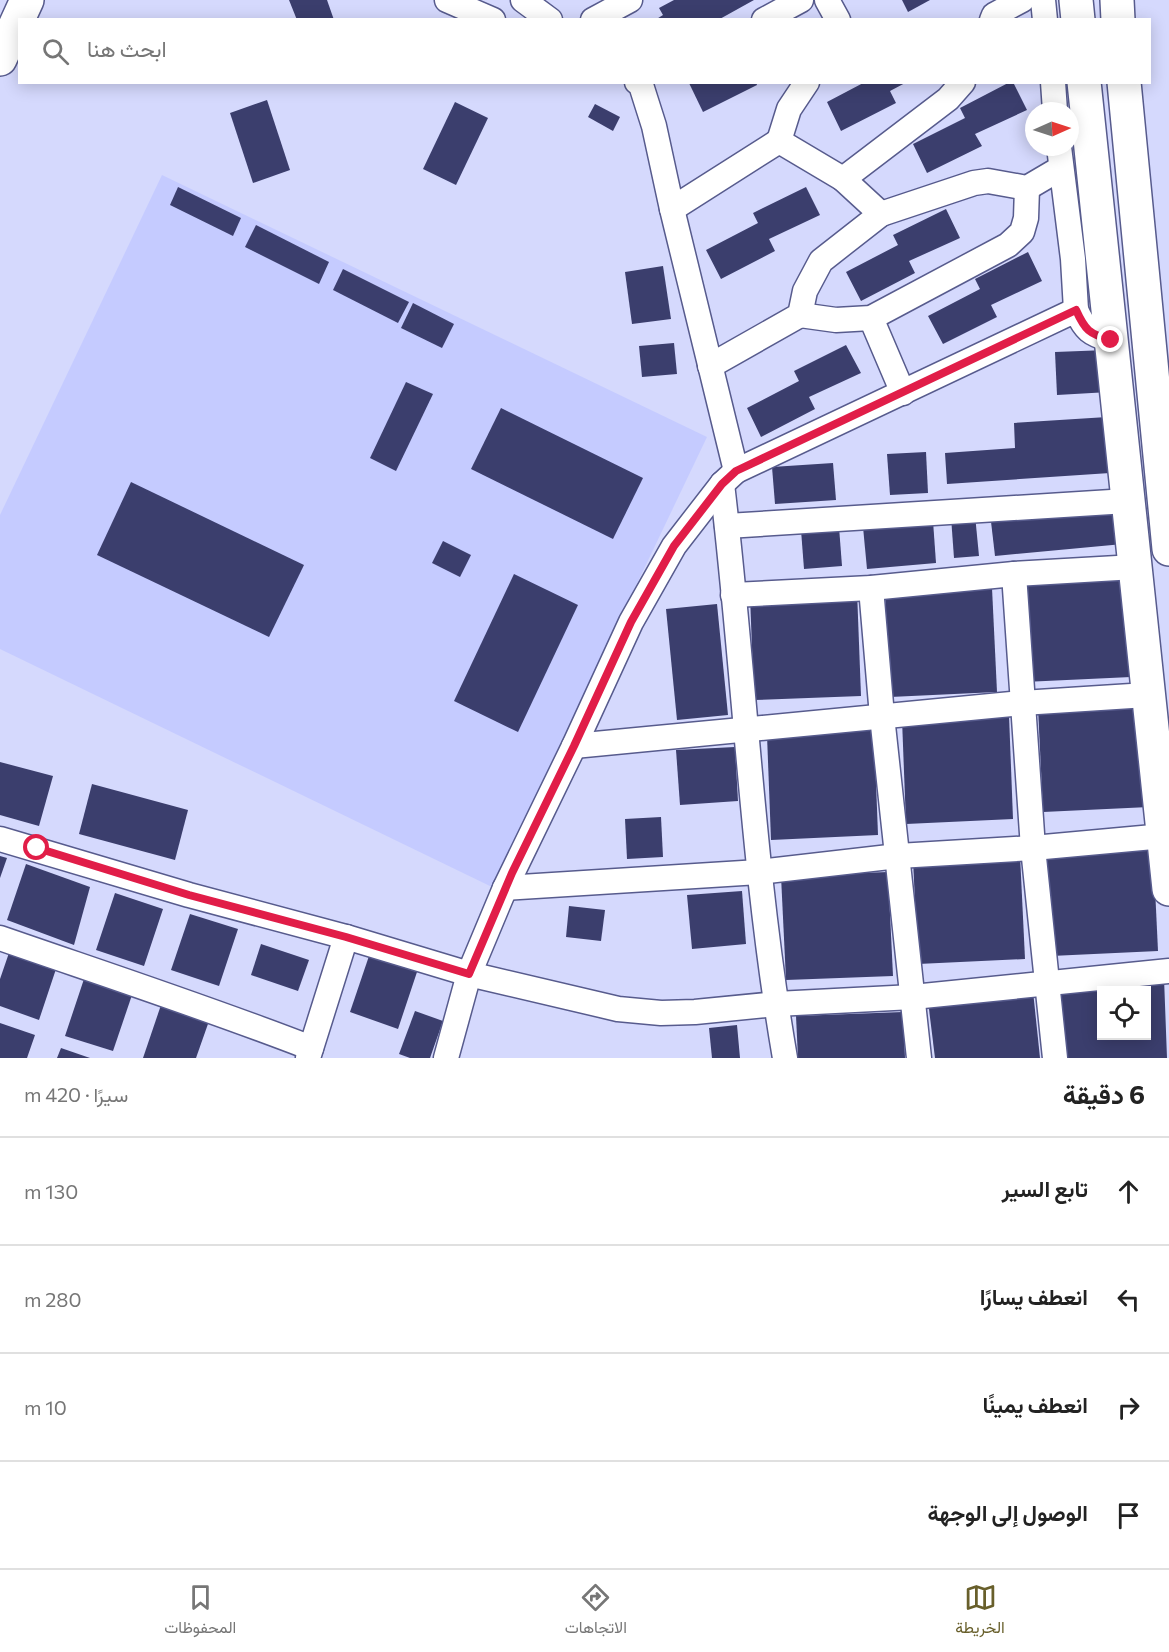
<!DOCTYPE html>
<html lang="ar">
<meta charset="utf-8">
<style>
body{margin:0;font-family:Commissioner,Vazirmatn,sans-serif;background:#f6f6f6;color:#222;direction:rtl}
.controls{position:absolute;right:18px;bottom:18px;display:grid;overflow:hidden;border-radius:0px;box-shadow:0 3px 15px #0003}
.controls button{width:54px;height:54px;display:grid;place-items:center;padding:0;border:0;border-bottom:2px solid #e0e0e0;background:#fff;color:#222;font:30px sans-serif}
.compass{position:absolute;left:1025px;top:102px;width:54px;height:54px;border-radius:50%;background:#fff;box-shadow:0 3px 15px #0003;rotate:87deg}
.stop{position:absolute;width:18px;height:18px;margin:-14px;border:4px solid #e11d48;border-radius:50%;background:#fff}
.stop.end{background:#e11d48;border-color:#fff;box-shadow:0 2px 6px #0008}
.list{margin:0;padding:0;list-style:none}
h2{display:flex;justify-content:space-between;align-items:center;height:78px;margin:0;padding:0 24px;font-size:26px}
h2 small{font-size:20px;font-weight:400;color:#767676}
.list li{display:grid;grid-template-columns:39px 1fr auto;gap:18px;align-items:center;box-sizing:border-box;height:108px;padding:0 24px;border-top:2px solid #e0e0e0}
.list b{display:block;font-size:22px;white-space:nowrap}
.list em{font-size:20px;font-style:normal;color:#767676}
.icon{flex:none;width:33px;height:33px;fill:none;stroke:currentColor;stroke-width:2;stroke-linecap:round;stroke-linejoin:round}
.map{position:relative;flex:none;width:1169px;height:1058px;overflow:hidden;direction:ltr}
.search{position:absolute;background:#fff;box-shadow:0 3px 15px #0003;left:18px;right:18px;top:18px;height:66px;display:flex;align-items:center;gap:15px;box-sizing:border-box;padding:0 21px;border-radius:0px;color:#767676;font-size:22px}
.sheet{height:510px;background:#fff}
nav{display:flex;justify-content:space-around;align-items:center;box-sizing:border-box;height:84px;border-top:2px solid #e0e0e0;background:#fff;font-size:16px;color:#767676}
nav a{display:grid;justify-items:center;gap:3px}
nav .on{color:#685f2b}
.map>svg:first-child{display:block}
</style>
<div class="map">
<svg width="1169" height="1058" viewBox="0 0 1169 1058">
<rect width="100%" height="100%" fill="#d5d9fd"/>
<polygon fill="#c5cbff" points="162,175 707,437 492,887 0,649 0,515"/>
<g fill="#3b3e6d" fill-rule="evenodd">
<polygon points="289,0 327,0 334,20 297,20"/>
<polygon points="674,0 754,0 718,20 655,20 663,15 659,8"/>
<polygon points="902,0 930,0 908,12"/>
<polygon points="691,82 756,82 757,85 703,112 689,83"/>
<polygon points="865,82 907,82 890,91 896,103 841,131 827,102"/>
<polygon points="1010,82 1013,82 1027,110 975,134 982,146 927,173 913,144 965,118 960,108"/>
<polygon points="267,100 290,170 253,183 230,113"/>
<polygon points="455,102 488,118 456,185 423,169"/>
<polygon points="595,104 620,117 613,131 588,117"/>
<polygon points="178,187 241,218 233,236 170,205"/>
<polygon points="806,187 820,215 769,239 775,251 721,279 706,250 758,223 753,213"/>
<polygon points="946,209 960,238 909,261 915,273 861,301 846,272 898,245 893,235"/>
<polygon points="256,225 329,262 319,284 245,247"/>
<polygon points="1028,252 1042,281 991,305 997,317 943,344 928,316 980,289 975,279"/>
<polygon points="663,266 671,319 632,324 625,272"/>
<polygon points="343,269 409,302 398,323 333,290"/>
<polygon points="413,303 454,324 442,348 401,328"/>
<polygon points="674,343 677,374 642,377 639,346"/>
<polygon points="846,345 861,373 809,397 815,409 761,437 747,408 799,381 794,371"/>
<polygon points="1107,350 1109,392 1057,395 1055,352"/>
<polygon points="406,382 433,394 396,471 370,458"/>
<polygon points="501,408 643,478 613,539 471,469"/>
<polygon points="1107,417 1110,473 947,484 945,453 1015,448 1014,423"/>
<polygon points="926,452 928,493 890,495 887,454"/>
<polygon points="833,463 836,500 775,504 772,467"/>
<polygon points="131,482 304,565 269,637 97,555"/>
<polygon points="1121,503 1123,544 995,556 990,513"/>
<polygon points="975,515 979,556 954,558 951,517"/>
<polygon points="933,521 936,563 867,569 863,527"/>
<polygon points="839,527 842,566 804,569 801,530"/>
<polygon points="443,541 471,555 460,577 432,563"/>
<polygon points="1126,573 1131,677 1024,682 1019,577"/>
<polygon points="514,574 578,605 518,732 454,701"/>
<polygon points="992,588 997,692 890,697 885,593"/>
<polygon points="857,591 861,696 754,700 750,596"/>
<polygon points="717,604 728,715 677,720 666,609"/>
<polygon points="1145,703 1149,807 1043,812 1038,708"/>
<polygon points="1009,715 1013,819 906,824 902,719"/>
<polygon points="874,730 878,835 771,840 767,735"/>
<polygon points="735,747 738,801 680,805 676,750"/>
<polygon points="0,762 53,776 39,826 0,815"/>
<polygon points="92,784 188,810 175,860 79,834"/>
<polygon points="661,817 663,857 627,859 625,819"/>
<polygon points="1153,846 1158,951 1051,956 1046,851"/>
<polygon points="1020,855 1025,959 918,964 913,860"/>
<polygon points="0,856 7,858 0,878"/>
<polygon points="26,864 90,887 74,945 7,920"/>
<polygon points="888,872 893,976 786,980 781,876"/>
<polygon points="742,891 746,944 692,949 687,895"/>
<polygon points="115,893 163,909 144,966 96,950"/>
<polygon points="569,906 605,910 601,941 566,937"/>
<polygon points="190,914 238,929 219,986 171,970"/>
<polygon points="261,944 309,960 298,991 251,975"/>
<polygon points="11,947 58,963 39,1020 0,1006 0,979"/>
<polygon points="369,956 417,972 398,1029 350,1012"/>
<path d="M1164 978 1167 1058H1060L1057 982ZM1102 990H1146V1036H1102Z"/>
<polygon points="84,979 132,995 113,1051 65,1036"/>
<polygon points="1033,991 1040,1058 935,1058 928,1001"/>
<polygon points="161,1005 209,1021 196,1058 143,1058"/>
<polygon points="415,1011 443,1021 430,1058 410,1058 399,1054"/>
<polygon points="903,1012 905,1058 798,1058 796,1016"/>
<polygon points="0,1023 35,1035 27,1058 0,1058"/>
<polygon points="737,1025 740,1058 712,1058 709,1028"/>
<polygon points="61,1048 90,1058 57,1058"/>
</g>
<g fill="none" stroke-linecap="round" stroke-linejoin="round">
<g stroke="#575b8d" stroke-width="27">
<g id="minor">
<polyline points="447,0 493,20"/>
<polyline points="523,0 550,20"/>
<polyline points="827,0 838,20"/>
<polyline points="1043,0 1045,20"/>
<polyline points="593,20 630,0"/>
<polyline points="764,20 801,0"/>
<polyline points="992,20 994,15 1022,0"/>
<polyline points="637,82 641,85 654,126 672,209 736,471"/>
<polyline points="1053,82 1055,111"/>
<polyline points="779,141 789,109 807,82"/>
<polyline points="1059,147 1073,259 1076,310"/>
<polyline points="672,209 779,141 843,179 948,99 963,82"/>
<polyline points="881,214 974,183 988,181 1027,188 1061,168"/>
<polyline points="800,315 836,320 871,318 1008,245 1022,232 1026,218 1027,188"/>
<polyline points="871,318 903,393"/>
<polyline points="710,366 800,315 805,291 821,261 881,214 843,179"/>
<path d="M722 484C745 675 752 868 785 1058"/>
<polyline points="727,526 1127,501"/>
<polyline points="1014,574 1033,848 1055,1058"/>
<polyline points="871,588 882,716 919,1058"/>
<polyline points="733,595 871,588 1014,574 1135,567"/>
<polyline points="574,746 1022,703 1147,695"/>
<polyline points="0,839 189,895 346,937 469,974 618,1009 661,1013 695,1012 776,1004 913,997 1169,971"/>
<polyline points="505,888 759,872 898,856 1033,848 1164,836"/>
<path d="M0 938C104 974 208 1008 311 1048"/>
<polyline points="308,1058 346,937"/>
<path d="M446 1058 469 974 505 888 574 746 631 622 674 546 722 484 736 471 1076 310C1085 330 1090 334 1111 340"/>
</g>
</g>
<g stroke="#575b8d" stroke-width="36">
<g id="primary">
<polyline points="1076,0 1078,20"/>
<polyline points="1117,0 1118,20"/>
<polyline points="0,59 27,0"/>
<polyline points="1084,82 1169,889"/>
<polyline points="1124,82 1169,549"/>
</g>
</g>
<use href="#minor" stroke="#fff" stroke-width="24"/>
<use href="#primary" stroke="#fff" stroke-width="33"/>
</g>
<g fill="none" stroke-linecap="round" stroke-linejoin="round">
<path stroke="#e11d48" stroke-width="8" d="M37 848 189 895 346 937 469 974 512 873 574 746 631 622 674 546 722 484 736 471 1076 310C1085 330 1089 334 1111 340"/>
</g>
</svg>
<div class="controls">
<button><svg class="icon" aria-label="locate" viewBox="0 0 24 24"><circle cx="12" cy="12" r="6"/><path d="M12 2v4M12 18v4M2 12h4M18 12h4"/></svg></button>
</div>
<svg class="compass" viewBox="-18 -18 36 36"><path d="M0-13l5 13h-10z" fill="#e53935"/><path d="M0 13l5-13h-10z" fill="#767676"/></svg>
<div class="stop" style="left:37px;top:848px"></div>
<div class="stop end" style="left:1111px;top:340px"></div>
<div class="search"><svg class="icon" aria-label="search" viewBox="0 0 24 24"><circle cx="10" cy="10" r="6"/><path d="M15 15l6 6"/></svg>ابحث هنا</div>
</div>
<section class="sheet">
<h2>6 دقيقة<small>سيرًا · 420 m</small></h2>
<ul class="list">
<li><svg class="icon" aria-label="ahead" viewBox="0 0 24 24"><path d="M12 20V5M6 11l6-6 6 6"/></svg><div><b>تابع السير</b></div><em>130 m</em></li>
<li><svg class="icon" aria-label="left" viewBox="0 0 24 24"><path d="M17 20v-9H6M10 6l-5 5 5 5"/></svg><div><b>انعطف يسارًا</b></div><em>280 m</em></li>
<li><svg class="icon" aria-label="right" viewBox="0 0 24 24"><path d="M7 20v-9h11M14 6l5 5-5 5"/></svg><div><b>انعطف يمينًا</b></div><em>10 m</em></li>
<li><svg class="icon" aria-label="arrive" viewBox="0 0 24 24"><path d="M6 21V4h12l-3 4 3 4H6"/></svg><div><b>الوصول إلى الوجهة</b></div></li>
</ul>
</section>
<nav>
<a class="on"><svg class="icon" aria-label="map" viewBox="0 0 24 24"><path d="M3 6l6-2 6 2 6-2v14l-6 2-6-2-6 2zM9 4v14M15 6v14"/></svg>الخريطة</a>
<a><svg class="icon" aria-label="directions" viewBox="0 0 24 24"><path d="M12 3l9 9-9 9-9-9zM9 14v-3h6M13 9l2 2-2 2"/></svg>الاتجاهات</a>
<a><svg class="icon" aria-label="saved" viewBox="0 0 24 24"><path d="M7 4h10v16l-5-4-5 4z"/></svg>المحفوظات</a>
</nav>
